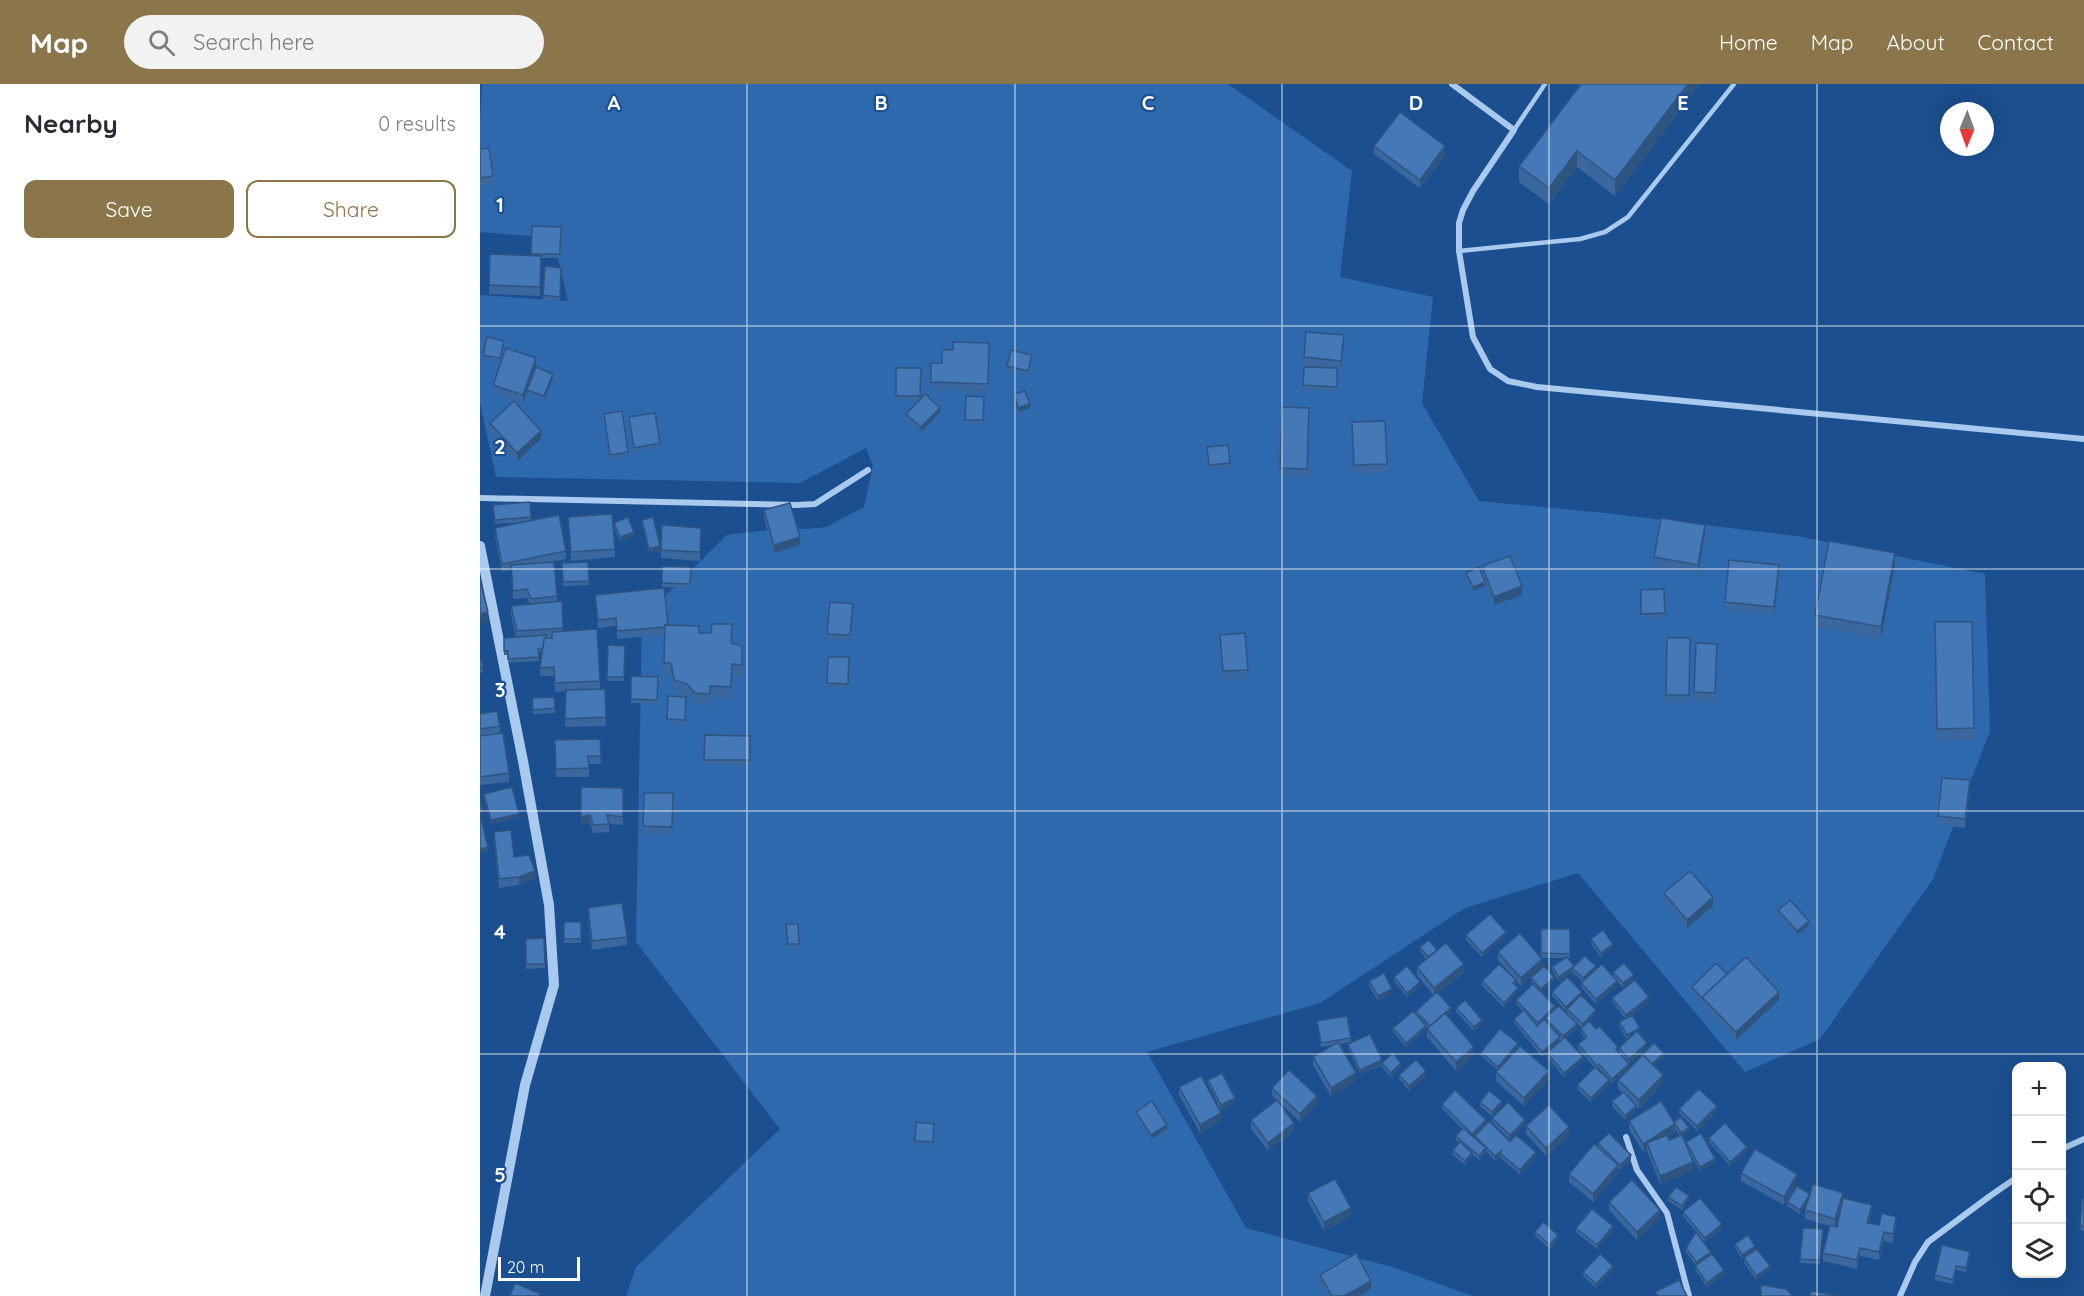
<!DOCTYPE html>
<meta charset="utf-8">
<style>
body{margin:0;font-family:Quicksand,sans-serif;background:#f2f2f3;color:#2b2b33}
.controls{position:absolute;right:18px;bottom:18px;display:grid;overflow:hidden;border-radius:12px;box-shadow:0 6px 24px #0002}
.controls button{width:54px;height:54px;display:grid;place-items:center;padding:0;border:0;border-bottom:2px solid #e1e1e2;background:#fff;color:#2b2b33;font:30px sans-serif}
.compass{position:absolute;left:1460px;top:18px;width:54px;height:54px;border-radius:50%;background:#fff;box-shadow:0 6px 24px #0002;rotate:181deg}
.scale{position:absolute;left:18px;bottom:15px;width:82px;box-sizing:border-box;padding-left:6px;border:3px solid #fff;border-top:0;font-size:16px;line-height:21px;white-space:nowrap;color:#fff;-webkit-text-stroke:4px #1b4f8f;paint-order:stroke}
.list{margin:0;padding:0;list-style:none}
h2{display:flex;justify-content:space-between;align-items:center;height:78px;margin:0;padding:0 24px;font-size:26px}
h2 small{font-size:20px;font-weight:400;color:#7c7c81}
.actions{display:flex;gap:12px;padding:18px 24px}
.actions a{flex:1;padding:14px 0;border:2px solid #8a764a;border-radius:12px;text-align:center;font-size:21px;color:#8a764a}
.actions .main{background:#8a764a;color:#fff}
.icon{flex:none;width:33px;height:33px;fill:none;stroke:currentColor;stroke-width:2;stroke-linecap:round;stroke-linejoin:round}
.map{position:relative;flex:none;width:1604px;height:1212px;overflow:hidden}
header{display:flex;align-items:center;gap:36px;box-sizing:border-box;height:84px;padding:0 30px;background:#8a764a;color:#fff}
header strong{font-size:28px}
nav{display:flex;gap:33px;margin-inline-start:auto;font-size:21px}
.search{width:420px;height:54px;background:#f2f2f3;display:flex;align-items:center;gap:15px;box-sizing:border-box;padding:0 21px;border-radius:33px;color:#7c7c81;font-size:22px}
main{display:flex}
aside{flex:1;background:#fff}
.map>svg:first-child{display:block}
</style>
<header>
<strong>Map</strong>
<div class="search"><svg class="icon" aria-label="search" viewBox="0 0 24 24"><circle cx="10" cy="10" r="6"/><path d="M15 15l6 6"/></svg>Search here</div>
<nav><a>Home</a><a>Map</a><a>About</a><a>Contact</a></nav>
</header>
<main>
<aside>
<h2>Nearby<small>0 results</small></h2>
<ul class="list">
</ul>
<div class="actions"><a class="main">Save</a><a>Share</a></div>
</aside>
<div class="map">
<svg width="1604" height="1212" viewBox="0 0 1604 1212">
<rect width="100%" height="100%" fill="#1b4f8f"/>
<polygon fill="#2e69ad" points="2,0 748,0 872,87 860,193 953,213 942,319 999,417 1125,429 1317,452 1505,490 1510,647 1453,795 1340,955 1265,988 1098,789 985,824 840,919 667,968 766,1144 912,1183 993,1212 146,1212 156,1183 300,1045 156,858 162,535 247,451 303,444 326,445 346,443 384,423 393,382 386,364 320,399 16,393 0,319 0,211 88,217 73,154 0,148 0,40"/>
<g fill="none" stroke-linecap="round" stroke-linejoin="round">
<g stroke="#a9c9ee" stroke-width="4.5">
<polyline points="1034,46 1065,0"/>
<polyline points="979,167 1100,155 1125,148 1148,133 1254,0"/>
</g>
<g stroke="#a9c9ee" stroke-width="6">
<polyline points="972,0 1034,46 993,107 983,126 979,139 979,167 993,253 1010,285 1028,297 1057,303 1604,355"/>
<polyline points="0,414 317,421 335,420 388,386"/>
<polyline points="1146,1053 1157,1086 1187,1129 1209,1212"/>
<polyline points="1582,1065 1604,1055"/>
<polyline points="1420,1212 1435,1178 1448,1158 1510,1112 1536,1094"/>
</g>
<polyline stroke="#a9c9ee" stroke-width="10" points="0,462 43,677 69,821 74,901 45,1001 5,1212"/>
</g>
<g fill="#3a679d" fill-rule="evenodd">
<polygon points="1220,0 1135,112 1097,83 1069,120 1039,98 1039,82"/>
<polygon points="894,62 965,71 940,104 894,70"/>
<polygon points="0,65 13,92 13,100 0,102"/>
<polygon points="52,142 81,143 80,174 61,174 60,212 9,210 10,170 51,171"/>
<polygon points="65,182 81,184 80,217 63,216"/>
<polygon points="509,259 508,308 451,306 451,279 462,279 473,266"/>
<polygon points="864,259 861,285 857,285 857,307 823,306 824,283 851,284 824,282 824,273"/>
<polygon points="24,261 20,279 3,275 3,271"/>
<polygon points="552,275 548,291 527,286 527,282"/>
<polygon points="56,283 52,294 73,294 64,316 47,310 47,307 43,319 13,309 13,301"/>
<polygon points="416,284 441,284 440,315 460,328 441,348 426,334 426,330 439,316 416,316"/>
<polygon points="534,310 550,324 538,328 534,315"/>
<polygon points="504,313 503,340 485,340 485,336"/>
<polygon points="802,323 829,324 827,393 800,392"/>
<polygon points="124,330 148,368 148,372 130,375"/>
<polygon points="149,333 180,359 180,363 154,368"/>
<polygon points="10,339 61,355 37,377 10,347"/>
<polygon points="872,346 907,380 907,388 874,390"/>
<polygon points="748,361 750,383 729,385 727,363"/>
<polygon points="50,418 51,437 86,467 86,475 70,478 77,512 77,518 82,517 83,547 120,597 120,605 125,605 126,642 85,643 86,607 75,608 74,592 60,592 60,584 62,568 59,569 59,577 28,579 28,571 24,571 24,554 36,553 31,531 31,522 50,520 47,514 33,515 31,486 22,488 15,452 15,444 46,438 15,440 13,425"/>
<polygon points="284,426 320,461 294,469 284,435"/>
<polygon points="88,433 135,465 135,473 91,477"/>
<polygon points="162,436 180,467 169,469 162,440"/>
<polygon points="134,439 154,452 140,458 134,443"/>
<polygon points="1225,449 1218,489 1174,482 1174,473"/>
<polygon points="221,452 220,477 181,474 181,466"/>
<polygon points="108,478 109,501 83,502 82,479"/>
<polygon points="1415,481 1401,555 1335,543 1335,531"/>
<polygon points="182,482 211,483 210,504 182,503"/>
<polygon points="1002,482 1042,511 1014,521 1002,490"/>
<polygon points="986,489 1005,502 993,507 986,493"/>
<polygon points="1299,489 1294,531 1245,526 1245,518"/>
<polygon points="1184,505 1185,534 1161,534 1161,506"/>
<polygon points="115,511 188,541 251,559 262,574 262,593 252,593 251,615 230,614 230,622 215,621 207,613 194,608 191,591 184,591 184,551 137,555 136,542 118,544"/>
<polygon points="373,524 370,556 347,554 347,550"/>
<polygon points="1455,538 1494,644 1494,656 1457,657"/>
<polygon points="740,551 768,586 768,594 743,596"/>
<polygon points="1187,554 1210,554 1209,619 1186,619"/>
<polygon points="1216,559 1237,560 1235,617 1214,617"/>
<polygon points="128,561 145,562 144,597 127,597"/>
<polygon points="348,573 369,573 368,604 347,603"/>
<polygon points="2,576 3,588 0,589 0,577"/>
<polygon points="151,592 178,593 177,620 151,619"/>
<polygon points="188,612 206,613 205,640 187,639"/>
<polygon points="74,613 75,629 53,630 52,614"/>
<polygon points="0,630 20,642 20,649 29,689 29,698 0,701"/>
<polygon points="225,651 270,652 270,681 224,680"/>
<polygon points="120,655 121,680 109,680 109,693 76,693 75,656"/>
<polygon points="101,703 143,704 143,741 129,740 129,748 113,749 110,739 101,741"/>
<polygon points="1490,705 1485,744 1458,741 1458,732"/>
<polygon points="164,709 193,709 192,751 163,750"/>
<polygon points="4,710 39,734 11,740 4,714"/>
<polygon points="14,748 34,773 55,795 39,801 19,804 14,756"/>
<polygon points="1184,809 1233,822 1207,844 1184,818"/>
<polygon points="108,824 147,853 147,861 112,866 108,832"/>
<polygon points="1298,826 1329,841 1317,851 1298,830"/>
<rect x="84" y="838" width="17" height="21"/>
<polygon points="306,840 318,840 319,864 308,865"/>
<polygon points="1061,845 1090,845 1090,874 1088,874 1094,882 1116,886 1137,901 1116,920 1101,903 1101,899 1102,897 1092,888 1079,897 1072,887 1072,883 1085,874 1061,874 1062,883 1041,902 1036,897 1035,901 1038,908 1024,923 1002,902 1002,897 1033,893 1018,876 1018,868 1061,873"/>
<polygon points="986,851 1026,852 1002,873 986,856"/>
<polygon points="46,855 65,880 65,884 46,885"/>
<polygon points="1111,855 1133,864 1121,873 1111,860"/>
<polygon points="940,863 957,866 984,889 958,909 971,928 968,931 994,971 976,987 947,953 947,944 946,943 946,946 926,963 913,948 913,944 936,930 936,927 953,911 937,891 937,883 946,875 940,867"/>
<polygon points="1133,888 1154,895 1143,904 1133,892"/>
<polygon points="1247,890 1299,916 1256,956 1222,921 1222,918 1212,908 1212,903"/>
<polygon points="914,893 940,902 927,913 914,897"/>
<polygon points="1051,894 1074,897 1062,908 1075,925 1097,944 1086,954 1103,977 1084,993 1067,973 1067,969 1062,973 1034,939 1034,935 1043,927 1036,920 1036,916 1053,900 1051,898"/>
<polygon points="889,897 912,909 898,917 889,902"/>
<polygon points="1072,908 1102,912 1116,930 1107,940 1116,945 1138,968 1149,984 1132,999 1119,984 1117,985 1129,1001 1111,1018 1097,1005 1097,1001 1114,983 1098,965 1098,960 1105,955 1101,949 1101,945 1102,944 1087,930 1087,926 1086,927 1072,912"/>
<polygon points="1132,914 1169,917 1152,931 1160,948 1158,949 1167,963 1149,980 1139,968 1139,964 1150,954 1147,956 1139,942 1139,938 1145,934 1132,918"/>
<polygon points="976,924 1002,940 994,947 976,928"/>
<polygon points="837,937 871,954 871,958 859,960 876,998 851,1012 833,981 833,973 854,961 841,963"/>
<polygon points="868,960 902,978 921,983 911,993 902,983 902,981 880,990 868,964"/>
<polygon points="1038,964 1028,975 1069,995 1044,1022 1016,997 1016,988 1018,986 1001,972 1001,968"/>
<polygon points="1161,972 1184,973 1174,982 1183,999 1159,1025 1156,1023 1156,1026 1145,1036 1132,1022 1132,1017 1142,1009 1138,1004 1138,996"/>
<polygon points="919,991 946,992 929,1007 919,995"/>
<polygon points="728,996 755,1018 741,1026 728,1000"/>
<polygon points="699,1003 741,1037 720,1049 699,1011"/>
<polygon points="792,1004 837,1020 820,1038 798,1017 814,1047 788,1067 771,1045 771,1036 797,1016 792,1012"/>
<polygon points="1000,1018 1022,1021 1012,1032 1000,1022"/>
<polygon points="962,1020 1006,1040 993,1053 995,1055 995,1052 1030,1058 1056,1072 1040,1090 1020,1074 1020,1072 1015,1077 1006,1067 1006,1068 999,1076 992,1070 992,1073 985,1081 973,1071 973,1066 979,1059 976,1056 976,1052 982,1045 962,1024"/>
<polygon points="1199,1025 1237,1027 1217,1047 1199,1029"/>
<polygon points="656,1028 687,1045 671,1055 656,1032"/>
<polygon points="1012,1034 1045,1040 1030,1056 1012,1038"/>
<path d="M1149 1037 1194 1038 1209 1048 1203 1052 1206 1061V1058L1235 1079 1220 1087 1208 1066 1213 1087 1180 1100 1167 1066 1163 1068 1149 1045ZM1195 1045 1200 1052 1189 1056 1188 1053 1195 1049Z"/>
<polygon points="1046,1042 1089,1051 1066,1072 1046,1050"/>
<polygon points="454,1044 453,1062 435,1061 435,1057"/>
<polygon points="1229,1054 1267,1067 1250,1082 1229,1058"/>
<polygon points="1118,1059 1151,1075 1140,1086 1138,1083 1138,1089 1113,1118 1089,1098 1089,1090 1123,1068 1118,1063"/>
<polygon points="1261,1089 1317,1098 1304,1121 1261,1097"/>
<polygon points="828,1109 871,1132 844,1147 828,1117"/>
<path d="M1330 1110 1363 1116 1392 1129 1389 1139 1399 1141H1416L1413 1159 1404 1157 1399 1176 1380 1172 1377 1185 1343 1177V1169L1349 1142 1325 1135V1126L1328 1117 1320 1130 1307 1122V1118ZM1362 1120 1357 1143H1355Z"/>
<polygon points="1188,1113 1209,1116 1202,1126 1188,1117"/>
<polygon points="1602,1114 1604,1114 1604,1147 1600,1146"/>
<polygon points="1129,1118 1180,1134 1157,1156 1129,1126"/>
<polygon points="1203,1128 1242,1145 1225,1158 1203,1132"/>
<polygon points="1096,1144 1133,1146 1117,1165 1096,1148"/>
<polygon points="1323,1144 1343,1145 1340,1180 1320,1179"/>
<polygon points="1055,1148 1078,1155 1070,1165 1055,1152"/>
<polygon points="1255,1160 1275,1166 1290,1186 1276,1196 1264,1179 1264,1174 1272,1169 1262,1175 1255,1164"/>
<polygon points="1206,1164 1231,1171 1244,1191 1227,1203 1215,1186 1216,1182 1206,1168"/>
<polygon points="1490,1172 1486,1188 1476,1186 1473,1200 1455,1196 1455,1191"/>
<polygon points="1133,1186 1116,1204 1103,1192 1103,1188"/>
<polygon points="840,1191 891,1205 879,1212 847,1212 840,1199"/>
</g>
<g fill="#305480">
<polygon points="1208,0 1220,0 1135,112 1135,96"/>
<polygon points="965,62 965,71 940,104 940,96"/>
<polygon points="1097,67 1097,83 1069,120 1069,104"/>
<polygon points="864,251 864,259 861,285 861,277"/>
<polygon points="56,274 56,283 43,319 43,311"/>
<polygon points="73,290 73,294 64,316 64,312"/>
<polygon points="550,320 550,324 538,328 538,324"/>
<polygon points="460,324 460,328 441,348 441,343"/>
<polygon points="61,347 61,355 37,377 37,369"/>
<polygon points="1225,441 1225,449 1218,489 1218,481"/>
<polygon points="154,448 154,452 140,458 140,453"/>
<polygon points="320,453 320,461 294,469 294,461"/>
<polygon points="180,462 180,467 169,469 169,465"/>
<polygon points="1415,469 1415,481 1401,555 1401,543"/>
<polygon points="1299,481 1299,489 1294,531 1294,523"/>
<polygon points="1005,498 1005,502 993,507 993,503"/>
<polygon points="1042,502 1042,511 1014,521 1014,513"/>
<polygon points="8,528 8,537 0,539 0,530"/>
<polygon points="1490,696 1490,705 1485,744 1485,735"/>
<polygon points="39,730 39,734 11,740 11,736"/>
<polygon points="110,731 110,739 101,741 101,733"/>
<polygon points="8,763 8,767 0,769 0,765"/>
<polygon points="55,787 55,795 39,801 39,793"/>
<polygon points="1233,813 1233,822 1207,844 1207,836"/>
<polygon points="1329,837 1329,841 1317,851 1317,847"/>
<polygon points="1026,848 1026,852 1002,873 1002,869"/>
<polygon points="1133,860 1133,864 1121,873 1121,869"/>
<polygon points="1062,875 1062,883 1041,902 1041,894"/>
<polygon points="984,880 984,889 954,912 954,904"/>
<polygon points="1116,882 1116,886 1103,898 1103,894"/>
<polygon points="1092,884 1092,888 1079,897 1079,893"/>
<polygon points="1154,891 1154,895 1143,904 1143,899"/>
<polygon points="1074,893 1074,897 1061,909 1061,905"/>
<polygon points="1137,897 1137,901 1116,920 1116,915"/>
<polygon points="940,898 940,902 927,913 927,909"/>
<polygon points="1038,904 1038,908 1024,923 1024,919"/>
<polygon points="912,905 912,909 898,917 898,912"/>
<polygon points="1102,908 1102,912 1086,927 1086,923"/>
<polygon points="1299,908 1299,916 1256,956 1256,948"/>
<polygon points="1169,913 1169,917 1146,936 1146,931"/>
<polygon points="1075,922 1075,927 1058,943 1058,939"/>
<polygon points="971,924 971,928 950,947 950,942"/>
<polygon points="1116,926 1116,930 1103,944 1103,940"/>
<polygon points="1002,936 1002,940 994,947 994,943"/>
<polygon points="1097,940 1097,944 1083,957 1083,952"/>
<polygon points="946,942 946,946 926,963 926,959"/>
<polygon points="1160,944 1160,948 1147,956 1147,951"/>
<polygon points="1080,953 1080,958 1062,973 1062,968"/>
<polygon points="1038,959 1038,964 1018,987 1018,983"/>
<polygon points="1167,959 1167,963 1149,980 1149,975"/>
<polygon points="994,963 994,971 976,987 976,978"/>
<polygon points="1184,969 1184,973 1171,985 1171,981"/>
<polygon points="1103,973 1103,977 1084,993 1084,989"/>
<polygon points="902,976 902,980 880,990 880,986"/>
<polygon points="921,979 921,983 911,993 911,989"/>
<polygon points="1149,980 1149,984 1132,999 1132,995"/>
<polygon points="946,987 946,992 929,1007 929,1002"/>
<polygon points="1069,987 1069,995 1044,1022 1044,1014"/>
<polygon points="876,989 876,998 851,1012 851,1004"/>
<polygon points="1183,991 1183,999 1159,1025 1159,1016"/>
<polygon points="1129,996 1129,1001 1111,1018 1111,1014"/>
<polygon points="837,1012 837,1020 820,1038 820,1030"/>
<polygon points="755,1014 755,1018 741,1026 741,1021"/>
<polygon points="1022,1017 1022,1021 1012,1032 1012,1028"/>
<polygon points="1156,1022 1156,1026 1145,1036 1145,1032"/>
<polygon points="1237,1022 1237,1027 1217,1047 1217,1042"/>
<polygon points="741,1029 741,1037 720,1049 720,1041"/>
<polygon points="1006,1036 1006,1040 992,1054 992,1050"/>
<polygon points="1045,1036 1045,1040 1030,1056 1030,1051"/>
<polygon points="814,1039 814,1047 788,1067 788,1059"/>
<polygon points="1195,1040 1195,1049 1169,1065 1167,1059 1167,1066 1163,1068 1163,1060"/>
<polygon points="687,1041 687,1045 671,1055 671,1051"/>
<polygon points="1089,1043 1089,1051 1066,1072 1066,1064"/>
<polygon points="1209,1044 1209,1048 1201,1054 1201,1049"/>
<polygon points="1267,1063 1267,1067 1250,1082 1250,1078"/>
<polygon points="1006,1064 1006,1068 999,1076 999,1072"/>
<polygon points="1022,1066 1020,1072 1015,1077 1015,1072"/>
<polygon points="1056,1068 1056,1072 1040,1090 1040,1086"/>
<polygon points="992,1069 992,1073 985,1081 985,1077"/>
<polygon points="1151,1071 1151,1075 1140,1086 1140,1081"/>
<polygon points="1235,1075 1235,1079 1220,1087 1220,1083"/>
<polygon points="1213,1078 1213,1087 1180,1100 1180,1092"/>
<polygon points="1138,1081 1138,1089 1113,1118 1113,1110"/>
<polygon points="1317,1090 1317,1098 1304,1121 1304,1113"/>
<polygon points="1363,1109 1363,1117 1355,1143 1355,1135"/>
<polygon points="1330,1110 1330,1114 1320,1130 1320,1126"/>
<polygon points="1209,1112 1209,1116 1202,1126 1202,1122"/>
<polygon points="1392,1121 1392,1129 1387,1147 1387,1139"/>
<polygon points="871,1124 871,1132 844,1147 844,1138"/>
<polygon points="1180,1126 1180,1134 1157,1156 1157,1148"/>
<polygon points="1416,1133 1416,1141 1413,1159 1413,1150"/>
<polygon points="1242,1140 1242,1145 1225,1158 1225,1154"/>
<polygon points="1133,1142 1133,1146 1117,1165 1117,1161"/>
<polygon points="1404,1148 1404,1157 1399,1176 1399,1168"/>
<polygon points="1078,1151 1078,1155 1070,1165 1070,1161"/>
<polygon points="1275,1162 1275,1167 1262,1175 1262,1171"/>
<polygon points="1380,1164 1380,1172 1377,1185 1377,1176"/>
<polygon points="1231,1168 1231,1172 1216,1182 1216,1178"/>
<polygon points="1133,1182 1133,1186 1116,1204 1116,1200"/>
<polygon points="1290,1182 1290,1186 1276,1196 1276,1192"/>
<polygon points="1244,1186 1244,1191 1227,1203 1227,1199"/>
<polygon points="891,1197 891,1205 879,1212 864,1212"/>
</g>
<g fill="#4478b7" stroke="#305480" stroke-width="1.5">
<polygon points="1101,0 1208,0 1135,96 1097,67 1069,104 1039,82"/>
<polygon points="920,28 965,62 940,96 894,62"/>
<polygon points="9,64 13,92 0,94 0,65"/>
<polygon points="52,142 81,143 80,170 51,170"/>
<polygon points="10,170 61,172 60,203 9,201"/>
<polygon points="65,182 81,184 80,213 63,211"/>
<polygon points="826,248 864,251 861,277 824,273"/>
<polygon points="7,253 24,257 20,274 3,271"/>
<polygon points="473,258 509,259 508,300 451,298 451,279 462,279 462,266 473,266"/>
<polygon points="26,264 56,274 43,311 13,301"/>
<polygon points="531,266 552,271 548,287 527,282"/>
<polygon points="56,283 73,290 64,312 47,306"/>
<polygon points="824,283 857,284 857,303 823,301"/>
<polygon points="416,284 441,284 440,312 416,312"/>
<polygon points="545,307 550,320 538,324 534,310"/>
<polygon points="445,310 460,324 441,343 426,330"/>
<polygon points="486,312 504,313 503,336 485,336"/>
<polygon points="34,317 61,347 37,369 10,339"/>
<polygon points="802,323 829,324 827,385 800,384"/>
<polygon points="142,327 148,368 130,371 124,330"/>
<polygon points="175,329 180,359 154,364 149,333"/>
<polygon points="905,337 907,380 874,381 872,338"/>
<polygon points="748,361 750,379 729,381 727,363"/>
<polygon points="50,418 51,433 15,436 13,421"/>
<polygon points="310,419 320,453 294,461 284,426"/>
<polygon points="132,430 135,465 91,468 88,433"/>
<polygon points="79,431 86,467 22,480 15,444"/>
<polygon points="148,433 154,448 140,453 134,439"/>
<polygon points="173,433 180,462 169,465 162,436"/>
<polygon points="1181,434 1225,441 1218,481 1174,473"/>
<polygon points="182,441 221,444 220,468 181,466"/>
<polygon points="1349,457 1415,469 1401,543 1335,531"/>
<polygon points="1030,472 1042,502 1014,513 1002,482"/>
<polygon points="1249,476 1299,481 1294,523 1245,518"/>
<polygon points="74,478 77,512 51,515 47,505 33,507 31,481"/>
<polygon points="108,478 109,497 83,498 82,479"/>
<polygon points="182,482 211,483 210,500 182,499"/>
<polygon points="999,483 1005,498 993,503 986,489"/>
<polygon points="0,496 8,528 0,530"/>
<polygon points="184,504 188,541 185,541 185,543 137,547 136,534 118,536 115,511"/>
<polygon points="1184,505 1185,529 1161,530 1161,506"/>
<polygon points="82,517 83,544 37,547 31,522"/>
<polygon points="350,518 373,520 370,551 347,550"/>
<polygon points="1455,538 1492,538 1494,644 1457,645"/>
<polygon points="232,540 252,540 251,559 262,562 262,581 252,580 251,603 230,602 230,610 215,609 207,600 194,596 191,579 184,579 185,541 219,542 219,549 231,549"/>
<polygon points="117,545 120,597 75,599 74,583 60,584 64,554 72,554 72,548"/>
<polygon points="765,549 768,586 743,587 740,551"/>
<polygon points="66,551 66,554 64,554 63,564 58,565 59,573 28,575 28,567 24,567 24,554"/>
<polygon points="1187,554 1210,554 1209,611 1186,611"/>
<polygon points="1216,559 1237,560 1235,609 1214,608"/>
<polygon points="128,561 145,562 144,593 127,593"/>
<polygon points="348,573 369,573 368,600 347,599"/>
<polygon points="2,576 3,584 0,584 0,577"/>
<polygon points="151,592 178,593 177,616 151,615"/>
<polygon points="125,605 126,633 85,635 86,606"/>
<polygon points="188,612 206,613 205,636 187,635"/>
<polygon points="74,613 75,624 53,626 52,614"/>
<polygon points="17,627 20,642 0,645 0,630"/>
<polygon points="23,649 29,689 0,693 0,652"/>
<polygon points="225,651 270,652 270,676 224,676"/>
<polygon points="120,655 121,672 108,672 109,684 76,685 75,656"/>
<polygon points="1462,694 1490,696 1485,735 1458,732"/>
<polygon points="32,703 39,730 11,736 4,710"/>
<polygon points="101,703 143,704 143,733 127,731 129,740 113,741 110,731 101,733"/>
<polygon points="164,709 193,709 192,743 163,742"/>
<polygon points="0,714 3,728 0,729"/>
<polygon points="0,731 8,763 0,765"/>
<polygon points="31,746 34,773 49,771 55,787 39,793 19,795 14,748"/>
<polygon points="1210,787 1233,813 1207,836 1184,809"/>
<polygon points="1310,816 1329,837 1317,847 1298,826"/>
<polygon points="142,819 147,853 112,857 108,824"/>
<polygon points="1010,830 1026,848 1002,869 986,851"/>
<rect x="84" y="838" width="17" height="17"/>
<polygon points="306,840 318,840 319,860 308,860"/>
<polygon points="1061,845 1090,845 1090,870 1061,869"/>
<polygon points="1123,846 1133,860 1121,869 1111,855"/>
<polygon points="1040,849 1062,875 1041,894 1018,868"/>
<polygon points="64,854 65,880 46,880 46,855"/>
<polygon points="949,856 957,866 948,873 940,863"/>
<polygon points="966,859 984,880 954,904 937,883"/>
<polygon points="1105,872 1116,882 1103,894 1092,884 1094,882 1079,893 1072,883 1087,873 1094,882"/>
<polygon points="1266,873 1299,908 1256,948 1222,913"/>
<polygon points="1144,879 1154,891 1143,899 1133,888"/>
<polygon points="1236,879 1247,890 1222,913 1222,914 1212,903"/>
<polygon points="1019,880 1036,896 1033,899 1038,904 1024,919 1002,897"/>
<polygon points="1122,880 1137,897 1116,915 1101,899"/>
<polygon points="927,882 940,898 927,909 914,893"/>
<polygon points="1064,882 1074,893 1061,905 1051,894"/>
<polygon points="904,889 912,905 898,912 889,897"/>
<polygon points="1087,893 1102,908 1086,923 1072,908"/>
<polygon points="1155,896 1169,913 1146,931 1132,914"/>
<polygon points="1053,900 1075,922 1058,939 1036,916"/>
<polygon points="957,908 971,924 950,942 936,927"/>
<polygon points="1101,911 1116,926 1103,940 1087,925"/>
<polygon points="985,916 1002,936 994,943 976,924"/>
<polygon points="1079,922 1097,940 1083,952 1065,934"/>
<polygon points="1044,926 1057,942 1064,935 1080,953 1062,968 1034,935"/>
<polygon points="933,927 946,942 926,959 913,944"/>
<polygon points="965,929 994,963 976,978 947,945"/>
<polygon points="1152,931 1160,944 1147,951 1139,938"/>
<polygon points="867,932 871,954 841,959 837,937"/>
<polygon points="1109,937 1116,945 1119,942 1138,963 1136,965 1149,980 1132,995 1119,980 1117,982 1098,960 1107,953 1101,945"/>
<polygon points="1020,945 1038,959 1018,983 1001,968"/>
<polygon points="1157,947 1167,959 1149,975 1139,964"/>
<polygon points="890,950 902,976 880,986 868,960"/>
<polygon points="1085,953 1103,973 1084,989 1067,969"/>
<polygon points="858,958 876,989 851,1004 833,973"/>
<polygon points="1174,959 1184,969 1172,980 1163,971 1161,972"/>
<polygon points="1040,962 1069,987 1044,1014 1016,988"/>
<polygon points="913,969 921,979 911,989 902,979"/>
<polygon points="1163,971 1183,991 1159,1016 1138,996"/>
<polygon points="936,976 946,987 929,1002 919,991"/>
<polygon points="1115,983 1129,996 1111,1014 1097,1001"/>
<polygon points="809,986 837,1012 820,1030 792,1004"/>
<polygon points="742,989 755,1014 741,1021 728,996"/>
<polygon points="721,992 741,1029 720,1041 699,1003"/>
<polygon points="1219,1005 1237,1022 1217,1042 1199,1025"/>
<polygon points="975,1006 1006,1036 992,1050 962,1020"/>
<polygon points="1009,1007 1022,1017 1012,1028 1000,1018"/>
<polygon points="1144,1008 1156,1022 1145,1032 1132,1017"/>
<polygon points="797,1016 814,1039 788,1059 771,1036"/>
<polygon points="672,1017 687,1041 671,1051 656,1028"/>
<polygon points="1181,1017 1195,1040 1163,1060 1149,1037"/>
<polygon points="1028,1018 1045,1036 1030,1051 1012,1034"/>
<polygon points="1069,1021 1089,1043 1066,1064 1046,1042"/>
<polygon points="1201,1033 1209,1044 1201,1049 1194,1038"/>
<polygon points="1009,1037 1030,1058 1036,1051 1056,1068 1040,1086 1020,1069 1022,1066 1015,1072 995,1052"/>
<polygon points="436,1038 454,1040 453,1058 435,1057"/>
<polygon points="1245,1039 1267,1063 1250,1078 1229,1054"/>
<polygon points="983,1044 1006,1064 999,1072 976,1052"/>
<polygon points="1129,1049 1151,1071 1140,1081 1118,1059"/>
<polygon points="1221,1049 1235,1075 1220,1083 1206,1058"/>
<polygon points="1187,1051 1189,1056 1202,1051 1213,1078 1180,1092 1167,1059"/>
<polygon points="980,1058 992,1069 985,1077 973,1066"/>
<polygon points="1114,1060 1138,1081 1113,1110 1089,1090"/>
<polygon points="1275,1065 1317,1090 1304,1113 1261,1089"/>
<polygon points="855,1095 871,1124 844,1138 828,1109"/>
<polygon points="1152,1096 1180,1126 1157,1148 1129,1118"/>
<polygon points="1333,1100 1363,1109 1355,1135 1325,1126"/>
<polygon points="1317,1102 1330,1110 1320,1126 1307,1118"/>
<polygon points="1196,1103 1209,1112 1202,1122 1188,1113"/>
<polygon points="1220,1114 1242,1140 1225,1154 1203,1128"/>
<polygon points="1363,1114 1392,1121 1387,1139 1399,1141 1402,1129 1416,1133 1413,1150 1404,1148 1399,1168 1380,1164 1377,1176 1343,1169 1350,1141 1357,1143"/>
<polygon points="1602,1114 1604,1114 1604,1143 1600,1142"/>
<polygon points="1581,1117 1584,1117 1582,1137 1581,1137"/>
<polygon points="1112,1125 1133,1142 1117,1161 1096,1144"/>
<polygon points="1063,1138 1078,1151 1070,1161 1055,1148"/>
<polygon points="1323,1144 1343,1145 1340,1176 1320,1175"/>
<polygon points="1216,1148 1231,1168 1216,1178 1206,1164"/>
<polygon points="1268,1151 1275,1162 1262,1171 1255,1160"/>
<polygon points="1462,1161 1490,1168 1486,1184 1476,1182 1473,1196 1455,1191"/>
<polygon points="1277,1165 1290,1182 1276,1192 1264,1174"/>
<polygon points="876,1169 891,1197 864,1212 852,1212 840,1191"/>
<polygon points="1120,1170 1133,1182 1116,1200 1103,1188"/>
<polygon points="1232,1170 1244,1186 1227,1199 1215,1182"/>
<polygon points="1199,1196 1207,1212 1178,1212 1175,1208"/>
<polygon points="35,1199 60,1210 59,1212 32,1212 30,1211"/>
<polygon points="1281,1201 1306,1205 1313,1212 1281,1212"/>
<polygon points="1331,1207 1359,1212 1330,1212"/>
</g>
<path fill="none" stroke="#fff" stroke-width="1.5" stroke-opacity="0.55" d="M267 0V1212M535 0V1212M802 0V1212M1069 0V1212M1337 0V1212M0 242H1604M0 485H1604M0 727H1604M0 970H1604"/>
<g font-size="20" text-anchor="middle" font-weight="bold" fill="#fff" stroke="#1b4f8f" stroke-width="4.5" stroke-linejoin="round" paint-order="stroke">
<text x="134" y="26">A</text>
<text x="401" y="26">B</text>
<text x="668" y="26">C</text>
<text x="936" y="26">D</text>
<text x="1203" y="26">E</text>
<text x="20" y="128">1</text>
<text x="20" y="370">2</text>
<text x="20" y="613">3</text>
<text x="20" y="855">4</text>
<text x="20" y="1098">5</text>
</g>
</svg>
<div class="controls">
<button>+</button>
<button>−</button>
<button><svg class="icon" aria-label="locate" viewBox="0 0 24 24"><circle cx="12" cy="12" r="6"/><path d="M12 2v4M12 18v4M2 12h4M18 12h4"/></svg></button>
<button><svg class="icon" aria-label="layers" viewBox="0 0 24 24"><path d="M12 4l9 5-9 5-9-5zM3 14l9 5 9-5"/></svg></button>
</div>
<svg class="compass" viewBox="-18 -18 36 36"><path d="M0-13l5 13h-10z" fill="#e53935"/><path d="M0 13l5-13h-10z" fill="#7c7c81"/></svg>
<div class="scale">20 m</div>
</div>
</main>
